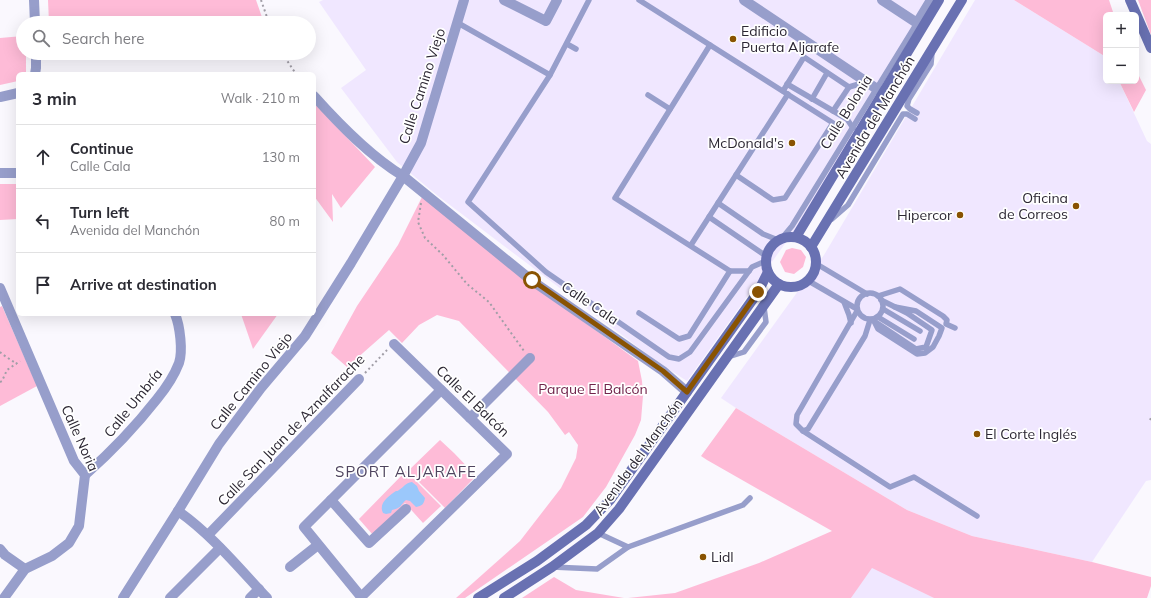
<!DOCTYPE html>
<meta charset="utf-8">
<style>
body{margin:0;font-family:Mulish,sans-serif;background:#f7f7f7;color:#2b2b33}
.controls{position:absolute;right:12px;top:12px;display:grid;overflow:hidden;border-radius:6px;box-shadow:0 4px 16px #0002}
.controls button{width:36px;height:36px;display:grid;place-items:center;padding:0;border:0;border-bottom:1px solid #e1e1e2;background:#fff;color:#2b2b33;font:20px sans-serif}
.stop{position:absolute;width:12px;height:12px;margin:-9px;border:3px solid #895302;border-radius:50%;background:#fff}
.stop.end{background:#895302;border-color:#fff;box-shadow:0 1px 4px #0008}
.list{margin:0;padding:0;list-style:none}
h2{display:flex;justify-content:space-between;align-items:center;height:52px;margin:0;padding:0 16px;font-size:17px}
h2 small{font-size:13px;font-weight:400;color:#7c7c81}
.list li{display:grid;grid-template-columns:26px 1fr auto;gap:12px;align-items:center;box-sizing:border-box;height:64px;padding:0 16px;border-top:1px solid #e1e1e2}
.list b{display:block;font-size:15px;white-space:nowrap}
.list p{margin:0;font-size:13px;white-space:nowrap;color:#7c7c81}
.list em{font-size:13px;font-style:normal;color:#7c7c81}
.icon{flex:none;width:22px;height:22px;fill:none;stroke:currentColor;stroke-width:2;stroke-linecap:round;stroke-linejoin:round}
.map{position:relative;flex:none;width:1151px;height:598px;overflow:hidden}
.search{position:absolute;background:#fff;box-shadow:0 4px 16px #0002;left:16px;top:16px;width:300px;height:44px;display:flex;align-items:center;gap:10px;box-sizing:border-box;padding:0 14px;border-radius:22px;color:#7c7c81;font-size:15px}
.panel{position:absolute;background:#fff;box-shadow:0 4px 16px #0002;left:16px;top:72px;width:300px;height:244px;border-radius:6px}
.map>svg:first-child{display:block}
</style>
<div class="map">
<svg width="1151" height="598" viewBox="0 0 1151 598">
<rect width="100%" height="100%" fill="#faf8fe"/>
<g fill="#f0e7ff">
<polygon points="323,0 933,0 804,217 687,381 659,363 438,196 397,162 341,88 366,70 319,2"/>
<polygon points="975,0 1014,0 1106,57 1106,81 1119,81 1147,141 1151,144 1151,480 1146,481 1092,562 972,536 907,510 736,408 721,398 824,255"/>
<polygon points="872,567 934,598 851,598"/>
</g>
<g fill="#febbd7">
<polygon points="48,0 256,0 264,23 49,23"/>
<polygon points="1014,0 1109,0 1114,15 1106,15 1106,57"/>
<polygon points="1138,0 1151,0 1151,35"/>
<polygon points="23,36 23,53 26,53 26,72 25,74 18,74 18,81 0,85 0,38"/>
<polygon points="1136,70 1146,90 1134,112 1119,81 1136,81"/>
<polygon points="314,103 375,167 341,208 332,194 333,222 314,196"/>
<polygon points="0,184 18,184 18,219 0,220"/>
<polygon points="422,197 529,282 638,361 642,381 643,396 641,420 635,435 606,487 583,517 465,598 456,598 520,541 561,488 576,458 578,445 569,432 565,435 548,412 459,321 437,315 419,325 402,343 389,330 347,367 331,353 357,306 398,245"/>
<polygon points="792,248 801,250 806,257 803,267 794,274 785,272 780,262 786,250"/>
<polygon points="2,306 37,386 0,406 0,307"/>
<polygon points="241,314 278,314 253,349"/>
<polygon points="736,408 907,510 972,536 1092,562 1151,577 1151,586 1147,598 934,598 872,568 851,598 628,598 675,593 759,563 832,531 707,460 701,456"/>
<polygon points="440,440 454,453 476,476 445,508 423,486 426,483 423,486 408,471"/>
<polygon points="406,471 441,506 423,523 405,503 373,535 359,519"/>
<polygon points="554,577 576,590 624,598 522,598"/>
</g>
<path fill="#9bc8fb" d="M412 482 417 486 419 491 425 498C424 504 422 506 416 507L410 501 406 500C400 505 402 508 392 510L391 513 386 514 383 513C378 503 389 496 396 491 397 491 398 491 399 490 404 487 405 483 412 482Z"/>
<g fill="none" stroke-linecap="round" stroke-linejoin="round">
<g stroke="#a19ea7" stroke-width="2" stroke-dasharray="2 3" stroke-linecap="butt">
<polyline points="261,0 269,23"/>
<polyline points="282,53 296,74"/>
<polyline points="421,203 418,222 425,238 443,255 467,284 489,302 524,351"/>
<polyline points="0,352 2,354 17,364"/>
<polyline points="365,373 387,350"/>
<polyline points="0,382 2,381 7,370 20,361"/>
<polyline points="1150,420 1151,418"/>
</g>
<g stroke="#979ecb" stroke-width="5.5">
<polyline points="639,0 833,123 785,198 773,200 736,175"/>
<polyline points="458,23 550,75 589,0"/>
<polyline points="567,44 576,49"/>
<polyline points="550,75 468,202 546,272 669,357 679,359 690,352 752,267 766,261"/>
<polyline points="787,84 847,119 853,128"/>
<polyline points="783,91 804,57 849,87 866,82"/>
<polyline points="648,95 670,109"/>
<polyline points="812,99 827,73"/>
<polyline points="833,111 849,87"/>
<polyline points="917,113 910,109 907,106 909,99 931,64 932,53"/>
<polyline points="718,203 763,234 778,240"/>
<polyline points="709,217 766,256"/>
<polyline points="832,219 848,205 903,114 907,114 915,119"/>
<polyline points="782,238 792,226 917,23"/>
<polyline points="691,245 788,94"/>
<polyline points="815,263 867,294"/>
<polyline points="730,271 749,271"/>
<polyline points="807,280 857,309"/>
<circle cx="870" cy="306" r="13"/>
<polyline points="878,296 900,289 943,316 947,320 946,324 955,328"/>
<polyline points="844,302 849,315 851,323"/>
<polyline points="883,309 920,331"/>
<polyline points="857,311 797,415 796,424 803,431 808,429 865,336 870,320"/>
<polyline points="639,313 679,339 689,336 730,271 615,198 710,45"/>
<polyline points="878,317 914,339"/>
<polyline points="874,321 878,329 917,354 925,353 933,347 939,336 942,328 916,311 895,307"/>
<polyline points="874,321 916,349 926,347 932,330 907,313 881,300"/>
<polyline points="728,357 744,352 766,322 764,307"/>
<polyline points="803,431 890,487 914,477 977,516"/>
<polyline points="628,547 743,505 750,498"/>
<polyline points="552,567 597,569 628,547 598,533"/>
</g>
<g stroke="#979ecb" stroke-width="10">
<polyline points="34,0 35,23"/>
<polyline points="504,0 546,21 557,0"/>
<polyline points="744,0 883,93"/>
<polyline points="882,0 917,23 931,0"/>
<polyline points="35,74 36,68 36,53"/>
<path d="M314 96C340 125 370 156 403 176L531 280 663 371 687 392"/>
<polyline points="0,97 18,93"/>
<polyline points="0,173 18,173"/>
<polyline points="0,288 74,461 85,475 79,526 69,543 52,556 25,569 4,598"/>
<polyline points="470,418 530,358"/>
<path d="M85 475C111 452 135 427 157 399 166 388 174 376 179 363 183 351 180 326 175 314"/>
<polyline points="331,500 369,543 406,509"/>
<path d="M178 511C212 535 239 568 267 598"/>
<polyline points="208,535 359,379"/>
<polyline points="0,549 5,555 25,569"/>
<polyline points="290,567 318,545"/>
<polyline points="361,597 507,454 394,344"/>
<polyline points="123,598 178,511 219,444 261,388 305,336 351,263 403,176 421,143 464,0"/>
<polyline points="170,598 220,548"/>
<polyline points="250,598 259,589"/>
<polyline points="362,598 304,527 441,390"/>
</g>
<g stroke="#6971b2" stroke-width="10">
<polyline points="1130,0 1151,48"/>
<polyline points="796,237 939,0"/>
<circle cx="791" cy="262" r="25"/>
<polyline points="811,247 962,0"/>
<polyline points="478,598 537,561 586,525 610,500 758,292 768,272"/>
<polyline points="504,598 552,567 598,533 619,509 779,284"/>
</g>
</g>
<g fill="none" stroke-linecap="round" stroke-linejoin="round">
<polyline stroke="#895302" stroke-width="5" points="532,280 663,371 687,392 758,292"/>
</g>
<g fill="#895302" stroke="#fff" stroke-width="1.5">
<circle cx="733" cy="39" r="4"/>
<circle cx="792" cy="143" r="4"/>
<circle cx="1076" cy="206" r="4"/>
<circle cx="960" cy="215" r="4"/>
<circle cx="977" cy="434" r="4"/>
<circle cx="703" cy="557" r="4"/>
</g>
<g text-anchor="middle" dominant-baseline="central" stroke-width="3.5" stroke-linejoin="round" paint-order="stroke">
<g font-size="14" fill="#2c2733" stroke="#fff" text-anchor="start">
<text x="741" y="31">Edificio<tspan x="741" dy="16">Puerta Aljarafe</tspan></text>
<text x="784" y="143" text-anchor="end">McDonald's</text>
<text x="1068" y="198" text-anchor="end">Oficina<tspan x="1068" dy="16">de Correos</tspan></text>
<text x="952" y="215" text-anchor="end">Hipercor</text>
<text x="985" y="434">El Corte Inglés</text>
<text x="711" y="557">Lidl</text>
</g>
<g font-size="14" fill="#2c2733" stroke="#fff">
<text transform="translate(422 86) rotate(-72)">Calle Camino Viejo</text>
<text transform="translate(846 112) rotate(-58)">Calle Bolonia</text>
<text transform="translate(875 117) rotate(-59)">Avenida del Manchón</text>
<text transform="translate(590 303) rotate(34)">Calle Cala</text>
<text transform="translate(251 381) rotate(-51)">Calle Camino Viejo</text>
<text transform="translate(473 401) rotate(44)">Calle El Balcón</text>
<text transform="translate(133 403) rotate(-51)">Calle Umbría</text>
<text transform="translate(291 430) rotate(-46)">Calle San Juan de Aznalfarache</text>
<text transform="translate(80 438) rotate(66)">Calle Noria</text>
<text transform="translate(638 457) rotate(-54)">Avenida del Manchón</text>
</g>
<g font-size="14" fill="#71234b" stroke="#fff">
<text x="593" y="389">Parque El Balcón</text>
</g>
<g font-size="15" letter-spacing="1" fill="#4f445f" stroke="#fff">
<text x="406" y="471">SPORT ALJARAFE</text>
</g>
</g>
</svg>
<div class="controls">
<button>+</button>
<button>−</button>
</div>
<div class="stop" style="left:532px;top:280px"></div>
<div class="stop end" style="left:758px;top:292px"></div>
<div class="search"><svg class="icon" aria-label="search" viewBox="0 0 24 24"><circle cx="10" cy="10" r="6"/><path d="M15 15l6 6"/></svg>Search here</div>
<section class="panel">
<h2>3 min<small>Walk · 210 m</small></h2>
<ul class="list">
<li><svg class="icon" aria-label="ahead" viewBox="0 0 24 24"><path d="M12 20V5M6 11l6-6 6 6"/></svg><div><b>Continue</b><p>Calle Cala</p></div><em>130 m</em></li>
<li><svg class="icon" aria-label="left" viewBox="0 0 24 24"><path d="M17 20v-9H6M10 6l-5 5 5 5"/></svg><div><b>Turn left</b><p>Avenida del Manchón</p></div><em>80 m</em></li>
<li><svg class="icon" aria-label="arrive" viewBox="0 0 24 24"><path d="M6 21V4h12l-3 4 3 4H6"/></svg><div><b>Arrive at destination</b></div></li>
</ul>
</section>
</div>
